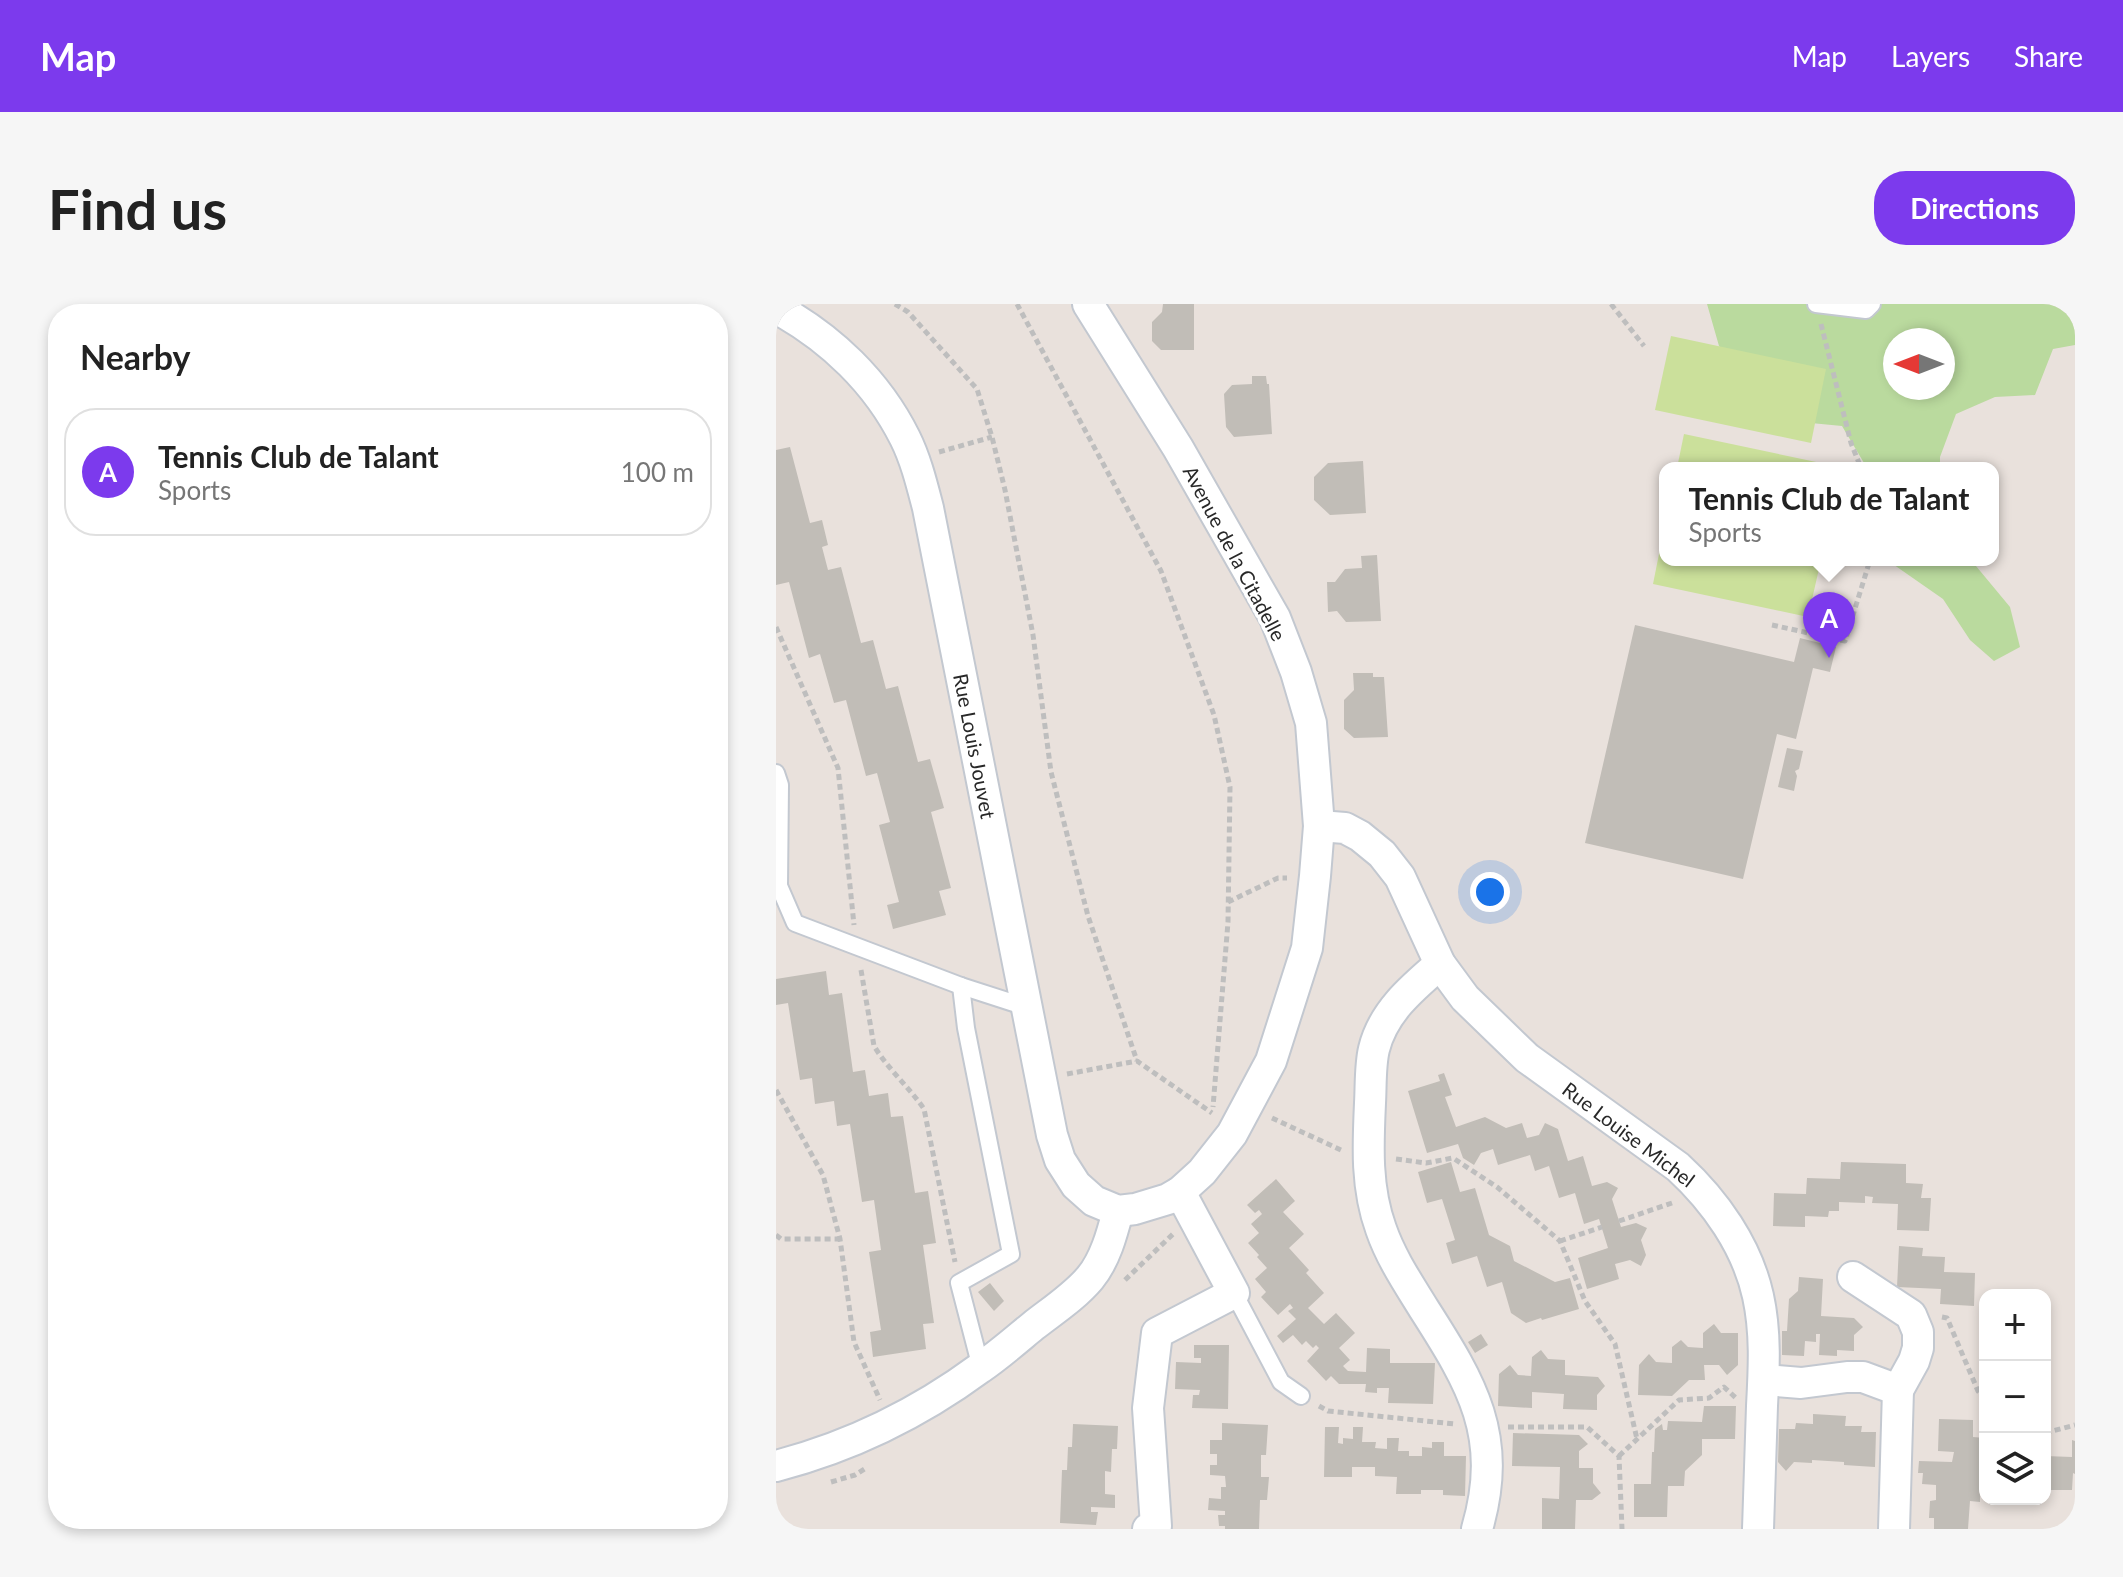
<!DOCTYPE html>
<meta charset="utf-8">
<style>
body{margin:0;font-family:Lato,sans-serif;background:#f6f6f6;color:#222}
.controls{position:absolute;right:24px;bottom:24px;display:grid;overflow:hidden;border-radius:16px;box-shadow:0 4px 12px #0003}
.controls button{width:72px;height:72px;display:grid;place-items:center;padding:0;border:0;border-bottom:2px solid #e0e0e0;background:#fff;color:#222;font:40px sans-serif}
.compass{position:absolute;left:1107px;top:24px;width:72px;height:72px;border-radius:50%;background:#fff;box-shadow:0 4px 12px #0003;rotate:270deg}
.you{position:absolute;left:714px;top:588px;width:28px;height:28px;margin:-20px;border:6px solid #fff;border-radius:50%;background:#1a73e8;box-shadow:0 0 0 12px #1a73e833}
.badge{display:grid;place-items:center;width:52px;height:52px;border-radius:50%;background:#7c3aed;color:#fff;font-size:26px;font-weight:700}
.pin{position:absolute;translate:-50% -66px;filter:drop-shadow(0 2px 4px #0008)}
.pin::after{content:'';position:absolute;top:42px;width:28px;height:24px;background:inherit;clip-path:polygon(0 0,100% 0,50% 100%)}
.popup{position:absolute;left:883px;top:158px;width:340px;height:104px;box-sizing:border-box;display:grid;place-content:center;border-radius:16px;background:#fff;filter:drop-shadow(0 2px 6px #0005);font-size:26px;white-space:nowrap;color:#767676}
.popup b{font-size:30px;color:#222}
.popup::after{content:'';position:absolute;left:50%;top:100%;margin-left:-16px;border:16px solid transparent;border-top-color:#fff}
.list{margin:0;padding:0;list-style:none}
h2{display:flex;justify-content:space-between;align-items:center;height:104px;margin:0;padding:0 32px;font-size:34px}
h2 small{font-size:26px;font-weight:400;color:#767676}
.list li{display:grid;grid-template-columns:52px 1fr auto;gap:24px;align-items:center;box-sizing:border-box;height:128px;margin:0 16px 16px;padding:0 16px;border:2px solid #e0e0e0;border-radius:32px}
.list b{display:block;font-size:30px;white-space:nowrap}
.list p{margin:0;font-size:26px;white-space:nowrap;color:#767676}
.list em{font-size:26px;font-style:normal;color:#767676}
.icon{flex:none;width:44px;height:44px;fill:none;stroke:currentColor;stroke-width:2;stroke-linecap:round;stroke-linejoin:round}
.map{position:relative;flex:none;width:1299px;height:1225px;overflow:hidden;border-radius:32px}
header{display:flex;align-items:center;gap:48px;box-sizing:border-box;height:112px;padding:0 40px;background:#7c3aed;color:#fff}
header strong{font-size:38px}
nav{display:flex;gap:44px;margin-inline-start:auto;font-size:28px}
.intro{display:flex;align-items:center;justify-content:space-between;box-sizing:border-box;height:192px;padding:0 48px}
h1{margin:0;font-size:56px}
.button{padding:20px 36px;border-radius:32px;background:#7c3aed;color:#fff;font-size:28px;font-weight:700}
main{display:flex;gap:48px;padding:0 48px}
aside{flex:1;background:#fff;border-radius:32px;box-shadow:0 4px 12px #0003}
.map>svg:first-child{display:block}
</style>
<header>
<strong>Map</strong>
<nav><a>Map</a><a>Layers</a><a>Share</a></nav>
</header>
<div class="intro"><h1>Find us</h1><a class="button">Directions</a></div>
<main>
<aside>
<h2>Nearby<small></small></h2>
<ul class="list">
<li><span class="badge">A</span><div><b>Tennis Club de Talant</b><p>Sports</p></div><em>100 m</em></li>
</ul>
</aside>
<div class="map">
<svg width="1299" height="1225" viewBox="0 0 1299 1225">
<rect width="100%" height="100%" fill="#e9e1dc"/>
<g fill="#bada9e" fill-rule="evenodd">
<path d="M931 0H1299V41L1277 45 1259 91 1219 93 1180 110 1164 153V164H1091L1066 122 1014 117 987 96 943 42ZM1119 36H1167V84H1119Z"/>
<polygon points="1111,256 1195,256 1234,303 1244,343 1218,357 1194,336 1167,295"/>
</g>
<g fill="#cbe09b">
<polygon points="895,32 1050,65 1035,139 879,106"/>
<polygon points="908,130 1064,163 1064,164 901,164"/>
<polygon points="889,220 889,256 1045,256 1032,313 877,280"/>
</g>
<g fill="#c1bdb7">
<polygon points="387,0 418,0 418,46 385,46 376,37 376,18 386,8"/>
<polygon points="476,72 490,72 491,80 493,80 496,130 458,133 450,123 448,90 456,81 476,80"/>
<polygon points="14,143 34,219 46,216 52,241 46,243 52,266 65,263 85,339 97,336 110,385 122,382 142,458 154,455 168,504 155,508 175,584 163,587 170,611 117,625 111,601 123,598 103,521 114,518 101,469 90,472 70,396 58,399 44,350 33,354 13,278 0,281 0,146"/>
<polygon points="587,157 590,209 554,211 538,196 538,173 552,159"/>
<polygon points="601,251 605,317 570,318 561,307 552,308 551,278 559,278 569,265 586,264 585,252"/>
<polygon points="859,321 1018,358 1024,334 1060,343 1054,368 1037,364 1020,435 1001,430 967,575 809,539"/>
<polygon points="577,369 597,369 597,373 608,373 612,433 578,434 568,425 568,396 578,386"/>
<polygon points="1011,444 1027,447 1023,465 1019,467 1021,472 1018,487 1002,483"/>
<polygon points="50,667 53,691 66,689 77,768 89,766 93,792 112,789 115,813 127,812 139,889 152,887 160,939 147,941 158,1019 147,1020 150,1045 97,1053 94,1028 105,1026 93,948 105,946 98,896 86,898 74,820 61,822 58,797 39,800 36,774 24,776 12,699 0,701 0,675"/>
<polygon points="668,769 676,791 669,793 680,823 709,813 730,824 746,819 751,834 763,831 769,819 782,825 792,857 807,852 816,882 831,878 842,884 836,895 845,923 860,919 871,924 865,936 870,951 865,962 854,956 839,960 843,975 811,985 802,954 832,944 823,915 808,920 799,889 783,894 773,862 759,867 754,851 722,861 717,845 705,849 698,861 687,854 682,840 651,849 632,787 664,777 662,771"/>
<polygon points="675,858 684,888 699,884 713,931 734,942 738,957 779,978 794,974 803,1005 766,1016 765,1014 750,1019 735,1009 726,978 711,983 701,952 676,960 670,939 679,936 666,895 651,899 642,868"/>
<polygon points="1065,858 1130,860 1130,879 1147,880 1145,894 1155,894 1153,927 1121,926 1122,900 1096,899 1097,893 1089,892 1089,899 1063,898 1063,907 1053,907 1052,913 1029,912 1029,923 997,922 998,889 1030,890 1031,874 1064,875"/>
<polygon points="500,875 519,897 507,908 528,930 513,944 533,966 530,969 548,989 532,1004 548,1020 560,1009 579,1029 563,1044 574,1056 567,1062 572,1067 590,1068 591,1044 614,1045 614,1059 659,1059 657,1100 612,1099 613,1084 601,1084 601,1089 589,1088 590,1080 563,1080 555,1072 550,1077 531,1057 543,1044 540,1041 537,1044 530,1037 526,1041 517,1031 507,1039 501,1032 520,1015 512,1007 517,1004 514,1000 502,1011 485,993 490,988 479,975 491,964 481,953 483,951 472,939 483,929 475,920 486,910 483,906 479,909 471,901"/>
<polygon points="1123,942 1147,944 1146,952 1169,953 1168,968 1199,969 1198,1002 1164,1000 1165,985 1121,983"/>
<polygon points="1023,973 1047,975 1045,1012 1078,1014 1087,1023 1078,1031 1078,1047 1061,1046 1061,1052 1043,1051 1044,1030 1040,1030 1040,1038 1029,1037 1028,1052 1006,1051 1006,1027 1011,1027 1013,995 1022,987"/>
<polygon points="214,979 228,997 218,1007 202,988"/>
<polygon points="938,1020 945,1029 962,1029 962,1061 951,1071 943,1061 928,1061 929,1076 913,1076 896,1092 862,1091 863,1061 873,1050 880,1058 896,1059 896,1043 905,1036 912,1043 927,1044 927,1029"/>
<polygon points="705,1030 712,1041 699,1049 692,1038"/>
<polygon points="418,1041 453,1041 452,1105 416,1104 417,1091 423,1091 424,1086 399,1085 400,1058 425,1059 425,1054 418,1054"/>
<polygon points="765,1046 772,1055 789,1056 789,1071 822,1073 829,1082 821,1091 821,1106 787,1105 788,1090 756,1088 756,1104 722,1102 723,1070 734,1061 742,1071 755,1072 756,1053"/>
<polygon points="928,1102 960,1102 959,1135 926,1135 926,1151 909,1167 908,1182 892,1182 891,1213 858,1213 858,1180 875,1180 876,1148 878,1148 879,1125 886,1120 887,1126 891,1126 892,1117 926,1118"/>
<polygon points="1037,1110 1070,1112 1069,1122 1086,1122 1085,1128 1100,1128 1099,1163 1068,1161 1068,1158 1036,1156 1036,1159 1018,1158 1010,1167 1002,1158 1003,1125 1019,1125 1020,1119 1037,1120"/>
<polygon points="1163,1115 1197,1116 1197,1133 1209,1134 1209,1183 1204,1183 1204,1198 1194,1197 1192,1225 1158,1225 1158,1214 1153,1214 1154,1197 1160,1196 1160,1181 1146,1180 1147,1169 1142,1169 1143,1157 1176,1158 1178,1148 1162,1147"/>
<polygon points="446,1119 492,1121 490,1151 485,1151 485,1173 493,1173 491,1196 484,1196 483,1225 449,1225 449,1222 443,1222 442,1211 449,1211 449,1207 432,1206 433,1194 445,1195 445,1183 450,1183 449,1172 434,1171 434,1161 441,1161 441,1150 434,1150 434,1136 446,1136"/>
<polygon points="297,1120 342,1122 341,1145 336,1145 335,1168 329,1167 329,1190 339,1191 339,1204 315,1203 315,1208 322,1208 320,1221 284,1219 286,1166 291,1166 292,1143 296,1143"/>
<polygon points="549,1123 563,1123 562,1139 567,1140 567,1134 577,1135 577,1123 587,1123 586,1138 600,1138 599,1144 611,1145 611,1134 623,1134 622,1147 633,1147 633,1152 646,1152 646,1143 656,1144 656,1138 668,1138 668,1152 690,1152 689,1192 667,1191 667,1186 645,1186 645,1190 620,1190 621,1173 599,1172 599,1163 576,1163 576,1173 548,1173"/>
<polygon points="737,1129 803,1131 812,1140 803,1147 803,1164 817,1164 817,1179 825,1189 816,1196 800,1196 799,1225 766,1225 766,1194 783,1195 784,1163 736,1162"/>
<polygon points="1296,1136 1299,1137 1299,1170 1297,1169 1296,1186 1269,1186 1269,1152 1296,1153"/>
</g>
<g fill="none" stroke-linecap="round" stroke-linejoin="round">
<g stroke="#c3c8d0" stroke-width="20">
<g id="lane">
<polyline points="1040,0 1090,6 1096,0"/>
<polyline points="0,469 4,481 3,582 19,619 185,682 250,703"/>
<polyline points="185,682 190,724 235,950 183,979 205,1064"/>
<polyline points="458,989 505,1078 525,1092"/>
</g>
</g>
<g stroke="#c3c8d0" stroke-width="34">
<g id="street">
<path d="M0 4C55 34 101 78 129 134 140 156 146 181 152 204L276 831 284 856 300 881 318 897 342 907 359 905 392 895 404 888 426 868 456 830 495 757 531 644 539 572 543 522 535 419 520 368 499 314 402 144 312 0"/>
<path d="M543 522 569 524 584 532 606 550 624 573 664 660 689 694 751 754 902 863C939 897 971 942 982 992 990 1028 988 1065 986 1102 985 1143 983 1184 982 1225"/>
<path d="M664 660C636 684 607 708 598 745 594 761 595 782 594 799 592 842 590 884 605 925 615 954 632 979 648 1005 696 1080 728 1132 701 1225"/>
<polyline points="988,1076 1025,1079 1071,1073 1087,1073 1122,1086 1138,1057 1142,1044 1142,1028 1135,1011 1077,973"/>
<path d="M0 1162C73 1143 143 1109 204 1064 223 1051 240 1036 257 1022 276 1007 298 993 314 974 329 956 336 930 342 907"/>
<polyline points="372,1225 380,1222 372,1104 381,1029 458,989 404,888"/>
<polyline points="1118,1225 1122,1086"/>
</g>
</g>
<g stroke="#bebebe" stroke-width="5" stroke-dasharray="6 4" stroke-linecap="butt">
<polyline points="119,0 132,8 201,85 216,133 229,186 257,331 275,468 312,612 361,757"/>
<polyline points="241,0 385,267 438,411 454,483 452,618 437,803"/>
<polyline points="835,0 868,42"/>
<polyline points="1045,20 1075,139 1085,164"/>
<polyline points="163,148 216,133"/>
<polyline points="996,321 1069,337 1094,256"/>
<polyline points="0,323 62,464 78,621"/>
<polyline points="452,598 502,574 511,574"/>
<path d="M85 666 98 742C112 765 133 783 148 805L179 958"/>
<polyline points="291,770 361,757 436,809"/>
<polyline points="0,786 47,871 64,935 78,1038 104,1096"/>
<polyline points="496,814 567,847"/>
<polyline points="620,855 650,859 677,854 721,883 784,937 809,997 839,1040 861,1135"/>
<polyline points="843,917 899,898"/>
<polyline points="0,931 5,935 64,935"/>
<polyline points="784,937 826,923"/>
<polyline points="349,976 397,930"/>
<polyline points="1166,1013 1171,1014 1202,1087 1209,1095"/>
<polyline points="543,1102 552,1107 679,1120"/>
<polyline points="732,1123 811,1123 843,1152 846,1225"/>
<polyline points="1269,1129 1299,1121"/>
<polyline points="843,1152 903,1096 933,1094 948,1083 960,1094"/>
<polyline points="55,1178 79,1171 90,1164"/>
</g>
<use href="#lane" stroke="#fff" stroke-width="16"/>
<use href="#street" stroke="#fff" stroke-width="30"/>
</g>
<g text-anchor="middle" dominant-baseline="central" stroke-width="7" stroke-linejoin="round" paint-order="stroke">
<g font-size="20" fill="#282828" stroke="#fff">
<text transform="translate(459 249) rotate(62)">Avenue de la Citadelle</text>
<text transform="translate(199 442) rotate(79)">Rue Louis Jouvet</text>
<text transform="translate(853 830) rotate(37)">Rue Louise Michel</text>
</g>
</g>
</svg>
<div class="controls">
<button>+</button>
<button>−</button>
<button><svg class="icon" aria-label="layers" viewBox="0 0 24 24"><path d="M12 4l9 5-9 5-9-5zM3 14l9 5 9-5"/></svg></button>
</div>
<svg class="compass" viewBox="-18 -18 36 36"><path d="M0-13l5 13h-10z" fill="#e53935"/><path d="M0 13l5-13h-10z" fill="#767676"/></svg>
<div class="you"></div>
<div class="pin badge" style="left:1053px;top:354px">A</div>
<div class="popup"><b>Tennis Club de Talant</b>Sports</div>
</div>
</main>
